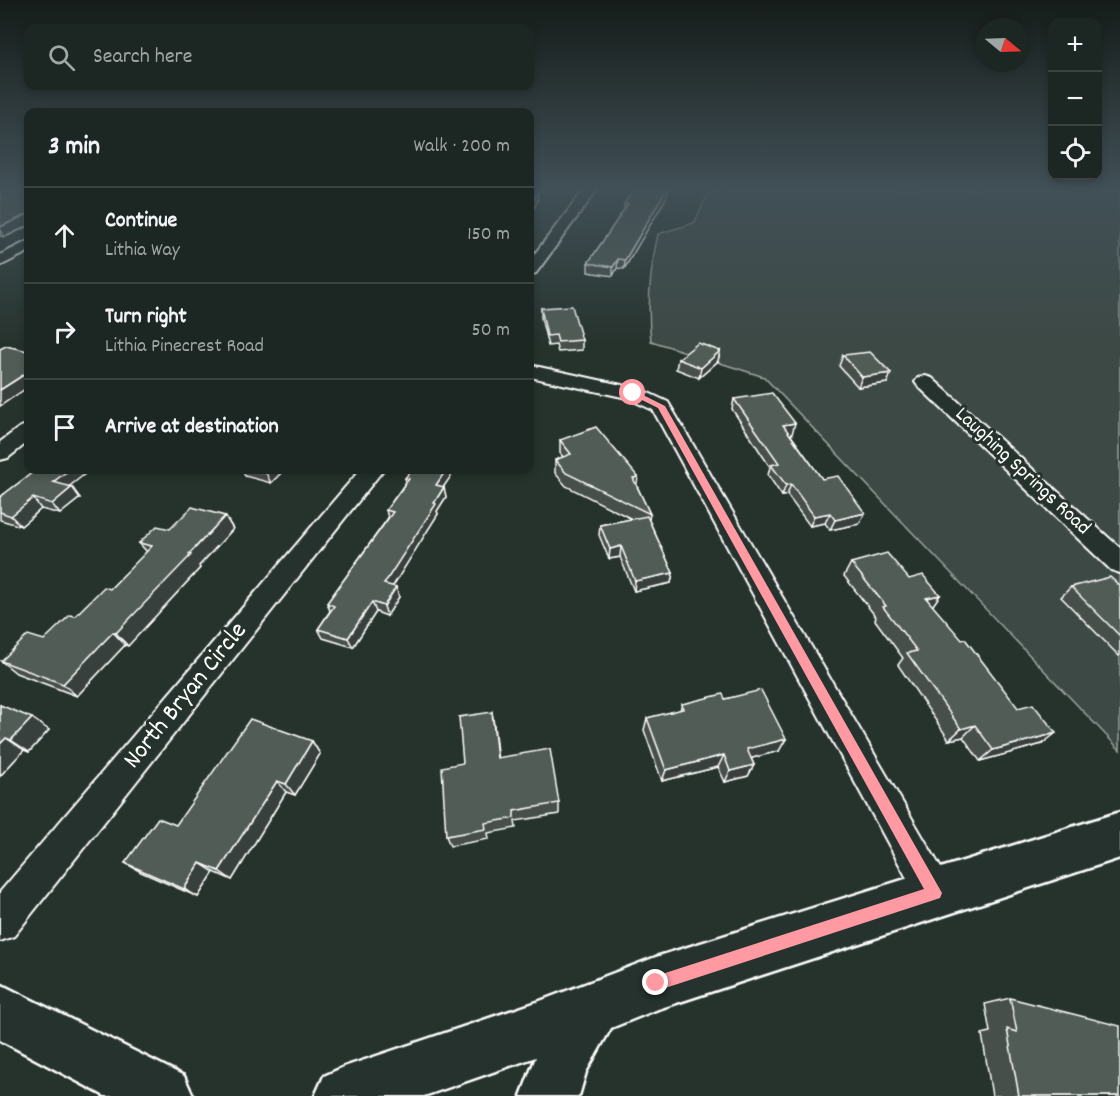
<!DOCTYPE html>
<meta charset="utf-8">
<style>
body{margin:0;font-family:Dekko,sans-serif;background:#29322f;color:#f1f3f6}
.controls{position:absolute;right:18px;top:18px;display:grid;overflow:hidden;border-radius:12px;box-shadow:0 3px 9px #0003}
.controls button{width:54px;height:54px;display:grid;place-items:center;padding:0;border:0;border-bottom:2px solid #3a4340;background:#1c2622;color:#f1f3f6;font:30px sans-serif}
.compass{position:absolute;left:976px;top:18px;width:54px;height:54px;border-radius:50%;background:#1c2622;box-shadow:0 3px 9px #0003;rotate:109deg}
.stop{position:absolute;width:18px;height:18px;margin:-14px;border:4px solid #ff9aa2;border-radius:50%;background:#fff}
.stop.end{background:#ff9aa2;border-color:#fff;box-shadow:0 2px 6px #0008}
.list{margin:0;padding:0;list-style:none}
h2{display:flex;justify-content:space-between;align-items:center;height:78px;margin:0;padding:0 24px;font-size:26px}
h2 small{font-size:20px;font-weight:400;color:#a0a5a5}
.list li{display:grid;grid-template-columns:39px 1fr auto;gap:18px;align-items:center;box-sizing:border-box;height:96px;padding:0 24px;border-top:2px solid #3a4340}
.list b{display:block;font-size:22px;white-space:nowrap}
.list p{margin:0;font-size:20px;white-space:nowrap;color:#a0a5a5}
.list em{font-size:20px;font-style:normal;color:#a0a5a5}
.icon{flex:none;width:33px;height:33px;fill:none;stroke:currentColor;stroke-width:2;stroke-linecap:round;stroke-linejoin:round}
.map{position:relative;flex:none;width:1120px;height:1096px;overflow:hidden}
.search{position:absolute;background:#1c2622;box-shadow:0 3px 9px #0003;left:24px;top:24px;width:510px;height:66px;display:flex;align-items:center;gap:15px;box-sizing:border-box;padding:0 21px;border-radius:12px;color:#a0a5a5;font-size:22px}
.panel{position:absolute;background:#1c2622;box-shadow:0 3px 9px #0003;left:24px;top:108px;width:510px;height:366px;border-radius:12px}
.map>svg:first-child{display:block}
</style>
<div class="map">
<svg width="1120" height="1096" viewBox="0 0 1120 1096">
<rect width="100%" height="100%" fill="#26332d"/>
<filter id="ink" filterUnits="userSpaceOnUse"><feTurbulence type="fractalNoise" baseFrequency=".0167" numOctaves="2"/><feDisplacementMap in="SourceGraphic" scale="12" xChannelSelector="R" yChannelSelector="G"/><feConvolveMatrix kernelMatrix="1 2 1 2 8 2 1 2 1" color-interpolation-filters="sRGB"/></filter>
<g filter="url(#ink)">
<path fill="#3e4944" stroke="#9ea4a2" stroke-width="1.5" d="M710 190H1120V750L764 377 651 341C647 305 650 269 658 234L694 223Z"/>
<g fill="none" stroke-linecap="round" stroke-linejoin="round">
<g stroke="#fff" stroke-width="4">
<g id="street">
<polygon points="584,190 597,190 536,273 530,275 530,260"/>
<polygon points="28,241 28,252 0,266 0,255"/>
<polygon points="530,365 640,389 668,402 948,880 954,893 948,906 935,912 922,906 653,410 627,398 530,377"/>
<polygon points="925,376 932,378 1120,548 1120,573 1111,570 918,386 915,382 918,378"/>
<polygon points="28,425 28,442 8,458 0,460 0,442 20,427"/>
<polygon points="360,470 383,470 14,936 0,941 0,892"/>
</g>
</g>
<g stroke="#fff" stroke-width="5">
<g id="secondary">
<polygon points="1120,812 1120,858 658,1009 611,1028 586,1072 579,1096 521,1096 536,1057 424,1096 315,1096 324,1076 344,1067 540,1001 656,957"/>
<polygon points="0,984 184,1076 193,1096 105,1096 0,1040"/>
</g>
</g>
<use href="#street" fill="#26332d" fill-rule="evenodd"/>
<use href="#secondary" fill="#26332d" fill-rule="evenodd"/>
</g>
<g fill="#464f4b" stroke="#fff" stroke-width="1.5">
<polygon points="0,190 28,190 28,226 5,237 0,236"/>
<polygon points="633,190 669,190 665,200 624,269 617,268 613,276 588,272 588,263 624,210 624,204"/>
<polygon points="541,308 582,340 582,350 558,352 556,345 548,346 541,318"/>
<polygon points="720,351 718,361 699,378 676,369 678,359"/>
<polygon points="843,355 891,373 887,383 858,387 839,366"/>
<polygon points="734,399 792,434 790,434 822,479 859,524 830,530 825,523 810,526 787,495 782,496 768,475 770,467 732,409"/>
<polygon points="560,440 637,486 650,514 649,520 673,573 671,583 634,591 620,557 609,559 599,535 600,525 632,519 566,486 555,473 555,460 563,457 560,453"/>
<polygon points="36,470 90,470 69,486 80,498 60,514 41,509 21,526 0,520 0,497"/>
<polygon points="242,470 284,470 271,483 245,476"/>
<polygon points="412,470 455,470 443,487 446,497 437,511 438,514 392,586 399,597 387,616 376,612 353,647 323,638 318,629 330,611 327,603 388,518 386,510 406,482 405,478"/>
<polygon points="225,516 233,529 199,566 200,568 128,646 125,645 77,696 16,673 1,661 44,640 110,589 147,552 139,543 170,529"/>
<polygon points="851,563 909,579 940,595 932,606 1042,744 980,761 963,737 949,740 898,665 903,658 875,620 876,617 844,576"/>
<polygon points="1120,586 1120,655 1119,656 1061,597 1071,587"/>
<polygon points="725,699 779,751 751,758 754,765 748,776 725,782 718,767 662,781 644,730 647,718 680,710 682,704"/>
<polygon points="0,705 49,730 29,752 24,750 0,776"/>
<polygon points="492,712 497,758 559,803 559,814 515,821 516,828 488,833 489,839 450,846 446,836 463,763"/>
<polygon points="312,741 320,754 295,795 286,792 232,880 214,872 198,897 141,872 125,863 176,825"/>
<polygon points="1010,998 1120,1096 992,1096 982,1034 990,1032 985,1004"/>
</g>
<g fill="#39403d" stroke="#fff" stroke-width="1.5">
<polygon points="666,190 669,190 665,200 624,269 625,260"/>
<polygon points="538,191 538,200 534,208 530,213 530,204"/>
<polygon points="28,214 28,226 5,237 0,229 0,227"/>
<polygon points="618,259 617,268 613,276 613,267"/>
<polygon points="720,351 718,361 699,378 701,368"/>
<polygon points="28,372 28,387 0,406 0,390"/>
<polygon points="891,373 887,383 858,387 862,377"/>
<polygon points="795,423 792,434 780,436 783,425"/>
<polygon points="69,470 90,470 62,492 53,482"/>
<polygon points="269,470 284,470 271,483 266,473"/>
<polygon points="446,470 455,470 438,495 436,485"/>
<polygon points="638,477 636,490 633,478"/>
<polygon points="791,484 787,495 782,496 786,485"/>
<polygon points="72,487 80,498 60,514 52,504"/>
<polygon points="444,487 446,497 437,511 438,514 388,594 384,584"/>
<polygon points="33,498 41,509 21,526 11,516"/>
<polygon points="830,513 825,523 810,526 814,516"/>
<polygon points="865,513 859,524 830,530 835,520"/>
<polygon points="225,516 233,529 199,566 200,568 128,646 116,633"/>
<polygon points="621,546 620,557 609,559 610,549"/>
<polygon points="673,573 671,583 634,591 635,581"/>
<polygon points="396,587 399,597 387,616 384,606"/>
<polygon points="940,595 931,608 926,598"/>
<polygon points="372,602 376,612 353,647 348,638"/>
<polygon points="113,632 125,645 77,696 63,684"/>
<polygon points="492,712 494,725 499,770 497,758"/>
<polygon points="32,718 49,730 29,752 11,740"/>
<polygon points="975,725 963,737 949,740 961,729"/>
<polygon points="1056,733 1042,744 980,761 993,750"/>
<polygon points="6,738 24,750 0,776 0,744"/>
<polygon points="786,739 779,751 741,761 747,749"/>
<polygon points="312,741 320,754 295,795 286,784"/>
<polygon points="724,755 718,767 662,781 666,770"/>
<polygon points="754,765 748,776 725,782 730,771"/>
<polygon points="277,781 286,792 232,880 219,871"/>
<polygon points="200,863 214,872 198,897 184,889"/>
</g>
<g fill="#515c57" stroke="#fff" stroke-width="1.5">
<polygon points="0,190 28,190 28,214 0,227"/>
<polygon points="530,190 538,191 534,200 530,204"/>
<polygon points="633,190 666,190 625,260 618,259 613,267 588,263 628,204 624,204"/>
<polygon points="572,306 582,340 558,342 556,335 547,336 541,308"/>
<polygon points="698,343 720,351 701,368 678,359"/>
<polygon points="6,346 28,351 28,372 0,390 0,349"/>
<polygon points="870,352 891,373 862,377 843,355"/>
<polygon points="772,393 795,423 783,425 822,479 838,476 865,513 835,520 830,513 814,516 791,484 786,485 771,465 779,463 734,399"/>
<polygon points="596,427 638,477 633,478 650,514 566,473 555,460 571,454 560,440"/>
<polygon points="36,470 69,470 53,482 72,487 52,504 33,498 11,516 0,512 0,497"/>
<polygon points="253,470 269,470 266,473"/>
<polygon points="412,470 446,470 436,485 444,487 434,503 436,504 384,584 396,587 384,606 372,602 348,638 318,629 334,606 327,603 393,512 386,510 409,479 405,478"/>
<polygon points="192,507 225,516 189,554 191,555 116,633 113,632 63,684 1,661 28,635 44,640 70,615 75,616 104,587 110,589 152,546 139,543 157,526 170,529"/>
<polygon points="647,516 673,573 635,581 621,546 610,549 600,525"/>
<polygon points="887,553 909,579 923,575 940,595 926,598 962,640 965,639 1018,708 1033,704 1056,733 993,750 975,725 961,729 907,653 917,651 883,607 886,606 851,563"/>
<polygon points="1110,577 1120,586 1120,636 1071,587"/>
<polygon points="761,690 786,739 747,749 754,765 730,771 724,755 666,770 647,718 683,709 682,704 723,694 725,699"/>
<polygon points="0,705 32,718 11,740 6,738 0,744"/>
<polygon points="492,712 497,758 550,749 559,803 514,811 514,818 485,823 486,829 446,836 442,767 463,763 459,717"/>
<polygon points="250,719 312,741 286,784 277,781 219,871 200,863 184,889 125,863 158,818 176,825"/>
<polygon points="1010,998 1120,1026 1120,1096 1019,1096 1007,1029 1017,1032"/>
</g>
</g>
<linearGradient id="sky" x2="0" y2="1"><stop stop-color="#151c19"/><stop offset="0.55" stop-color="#415057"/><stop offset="1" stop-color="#415057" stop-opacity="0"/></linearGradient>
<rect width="1120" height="343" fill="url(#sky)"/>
<polygon fill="#ff9aa2" points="630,391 635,391 665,406 942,893 940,898 934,900 656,991 651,989 648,983 651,978 656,976 924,889 658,408 630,394"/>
<g text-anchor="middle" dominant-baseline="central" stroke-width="6" stroke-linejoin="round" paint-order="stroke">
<g font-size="21" fill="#fff" stroke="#26332d">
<text transform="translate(1022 472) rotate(43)">Laughing Springs Road</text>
</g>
<g font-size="26" fill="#fff" stroke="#26332d">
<text transform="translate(186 696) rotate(-51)">North Bryan Circle</text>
</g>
</g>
</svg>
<div class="controls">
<button>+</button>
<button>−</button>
<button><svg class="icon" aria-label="locate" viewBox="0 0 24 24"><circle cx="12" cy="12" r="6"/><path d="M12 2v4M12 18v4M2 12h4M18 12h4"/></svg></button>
</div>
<svg class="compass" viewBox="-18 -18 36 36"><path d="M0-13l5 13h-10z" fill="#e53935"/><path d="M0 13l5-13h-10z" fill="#a0a5a5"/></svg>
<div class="stop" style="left:633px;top:393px"></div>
<div class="stop end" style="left:656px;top:983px"></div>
<div class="search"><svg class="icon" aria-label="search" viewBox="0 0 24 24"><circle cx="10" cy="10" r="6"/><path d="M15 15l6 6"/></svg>Search here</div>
<section class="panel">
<h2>3 min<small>Walk · 200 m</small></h2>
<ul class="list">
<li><svg class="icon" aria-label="ahead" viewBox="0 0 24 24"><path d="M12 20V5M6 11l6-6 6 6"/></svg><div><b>Continue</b><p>Lithia Way</p></div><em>150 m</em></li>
<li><svg class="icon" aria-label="right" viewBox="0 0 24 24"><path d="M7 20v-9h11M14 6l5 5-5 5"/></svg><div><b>Turn right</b><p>Lithia Pinecrest Road</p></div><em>50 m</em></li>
<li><svg class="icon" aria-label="arrive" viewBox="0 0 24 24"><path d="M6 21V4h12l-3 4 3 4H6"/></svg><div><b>Arrive at destination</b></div></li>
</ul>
</section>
</div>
